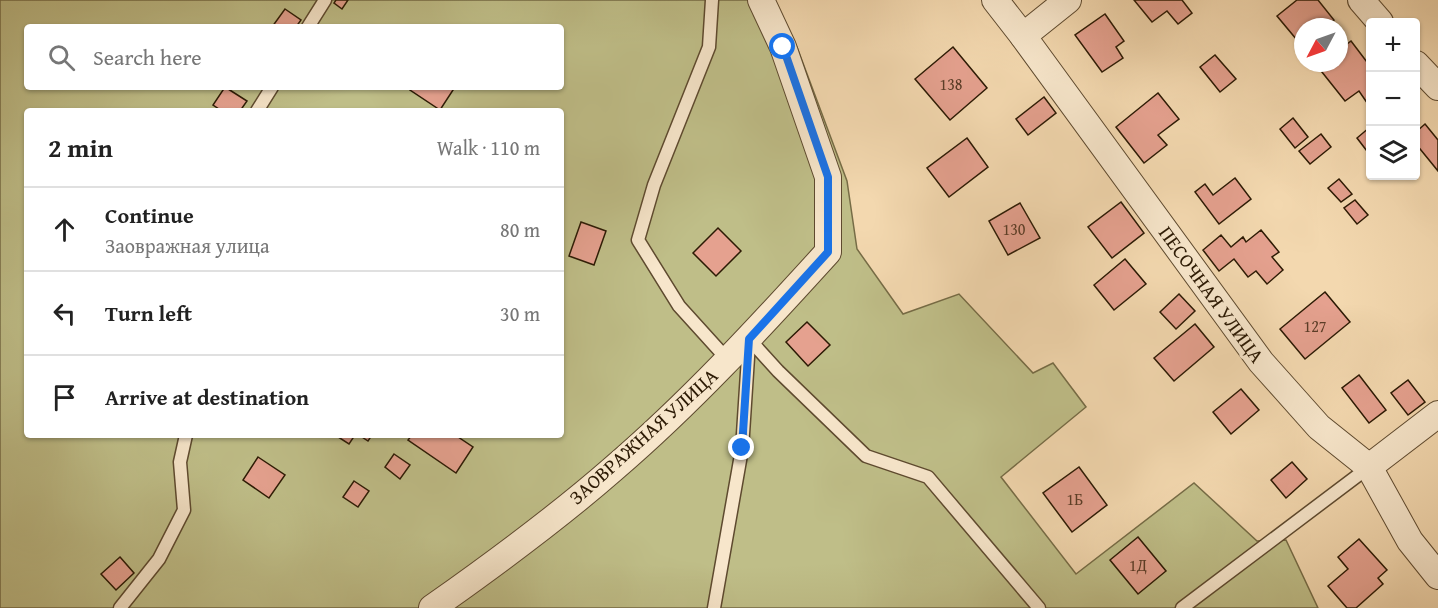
<!DOCTYPE html>
<meta charset="utf-8">
<style>
body{margin:0;font-family:"Gentium Book Plus",serif;background:#f6f6f6;color:#222}
.controls{position:absolute;right:18px;top:18px;display:grid;overflow:hidden;border-radius:6px;box-shadow:0 2px 4px #0004}
.controls button{width:54px;height:54px;display:grid;place-items:center;padding:0;border:0;border-bottom:2px solid #e0e0e0;background:#fff;color:#222;font:30px sans-serif}
.compass{position:absolute;left:1294px;top:18px;width:54px;height:54px;border-radius:50%;background:#fff;box-shadow:0 2px 4px #0004;rotate:229deg}
.stop{position:absolute;width:18px;height:18px;margin:-14px;border:4px solid #1a73e8;border-radius:50%;background:#fff}
.stop.end{background:#1a73e8;border-color:#fff;box-shadow:0 2px 6px #0008}
.list{margin:0;padding:0;list-style:none}
h2{display:flex;justify-content:space-between;align-items:center;height:78px;margin:0;padding:0 24px;font-size:26px}
h2 small{font-size:20px;font-weight:400;color:#767676}
.list li{display:grid;grid-template-columns:39px 1fr auto;gap:18px;align-items:center;box-sizing:border-box;height:84px;padding:0 24px;border-top:2px solid #e0e0e0}
.list b{display:block;font-size:22px;white-space:nowrap}
.list p{margin:0;font-size:20px;white-space:nowrap;color:#767676}
.list em{font-size:20px;font-style:normal;color:#767676}
.icon{flex:none;width:33px;height:33px;fill:none;stroke:currentColor;stroke-width:2;stroke-linecap:round;stroke-linejoin:round}
.map{position:relative;flex:none;width:1438px;height:608px;overflow:hidden}
.search{position:absolute;background:#fff;box-shadow:0 2px 4px #0004;left:24px;top:24px;width:540px;height:66px;display:flex;align-items:center;gap:15px;box-sizing:border-box;padding:0 21px;border-radius:6px;color:#767676;font-size:22px}
.panel{position:absolute;background:#fff;box-shadow:0 2px 4px #0004;left:24px;top:108px;width:540px;height:330px;border-radius:6px}
.map>svg:first-child{display:block}
</style>
<div class="map">
<svg width="1438" height="608" viewBox="0 0 1438 608">
<rect width="100%" height="100%" fill="#f3d8af"/>
<filter id="stains"><feTurbulence type="fractalNoise" baseFrequency=".00333" numOctaves="4"/><feColorMatrix values="0 0 0 0 .2 0 0 0 0 .09 0 0 0 0 .02 0 0 0 .5 -.17"/></filter>
<radialGradient id="worn" r=".72"><stop offset=".6" stop-color="#630" stop-opacity="0"/><stop offset="1" stop-color="#630" stop-opacity=".3"/></radialGradient>
<path fill="#bfbe88" stroke="#766c46" stroke-width="1.5" fill-rule="evenodd" d="M0 0H774L797 47 847 181 857 249 903 314 959 294 1033 373 1053 363 1086 407 1001 477 1076 574 1194 483 1257 541 1286 540 1318 608H0ZM27 27H561V87H27ZM27 111H561V435H27Z"/>
<g fill="#e5a18f" stroke="#2c1a04" stroke-width="1.5">
<polygon points="336,0 348,0 342,9 334,3"/>
<polygon points="1134,0 1182,0 1192,13 1178,24 1167,11 1152,22"/>
<polygon points="1297,0 1318,0 1334,20 1325,27 1303,27 1302,46 1277,16"/>
<polygon points="285,9 301,20 296,27 272,27"/>
<polygon points="1105,14 1124,41 1116,47 1123,58 1102,72 1075,35"/>
<polygon points="1351,41 1370,66 1370,107 1359,91 1345,101 1318,67 1323,63 1339,63 1339,50"/>
<polygon points="953,47 987,88 950,120 915,79"/>
<polygon points="1215,55 1236,79 1220,92 1200,67"/>
<polygon points="225,87 247,101 240,111 222,111 213,105"/>
<polygon points="412,87 455,87 440,110 410,90"/>
<polygon points="1158,93 1179,119 1158,135 1167,145 1144,163 1116,127"/>
<polygon points="1044,97 1056,113 1028,135 1016,119"/>
<polygon points="1293,118 1308,137 1295,148 1280,129"/>
<polygon points="1425,124 1438,140 1438,171 1416,144 1416,132"/>
<polygon points="1370,127 1370,155 1357,138"/>
<polygon points="1321,134 1331,147 1310,164 1299,151"/>
<polygon points="967,138 988,167 949,197 927,168"/>
<polygon points="1235,178 1251,199 1219,224 1195,192 1205,184 1213,195"/>
<polygon points="1339,179 1352,194 1341,202 1328,188"/>
<polygon points="1355,200 1368,215 1357,224 1344,208"/>
<polygon points="1121,202 1144,233 1112,258 1088,227"/>
<polygon points="1020,203 1040,238 1008,255 989,221"/>
<polygon points="581,222 606,231 594,265 569,256"/>
<polygon points="718,228 741,251 716,276 693,253"/>
<polygon points="1261,230 1279,252 1272,257 1283,270 1267,284 1256,271 1248,277 1234,259 1219,271 1203,250 1221,235 1231,247 1243,237 1246,242"/>
<polygon points="1125,259 1146,284 1114,310 1094,285"/>
<polygon points="1325,292 1350,322 1305,359 1280,329"/>
<polygon points="1179,294 1195,311 1176,329 1160,312"/>
<polygon points="807,322 830,345 808,366 786,342"/>
<polygon points="1195,324 1214,347 1174,381 1154,358"/>
<polygon points="1359,375 1386,410 1369,423 1342,388"/>
<polygon points="1408,380 1425,402 1408,415 1391,393"/>
<polygon points="1241,389 1259,410 1231,434 1213,412"/>
<polygon points="335,435 355,435 349,444"/>
<polygon points="359,435 372,435 368,441"/>
<polygon points="412,435 455,435 473,447 456,473 408,440"/>
<polygon points="394,454 410,465 400,479 385,467"/>
<polygon points="258,457 285,475 269,498 243,480"/>
<polygon points="1292,462 1307,479 1286,498 1271,480"/>
<polygon points="1079,467 1107,505 1072,532 1043,493"/>
<polygon points="354,481 369,491 358,507 343,497"/>
<polygon points="1138,537 1166,571 1138,594 1110,560"/>
<polygon points="1359,539 1387,570 1378,578 1383,584 1356,608 1347,608 1328,586 1348,569 1338,557"/>
<polygon points="120,557 134,573 116,590 101,574"/>
</g>
<g fill="none" stroke-linecap="round" stroke-linejoin="round">
<g stroke="#5e4a2f" stroke-width="15">
<g id="service">
<polyline points="712,0 709,47 654,185 638,240 679,306 727,359"/>
<polyline points="308,27 325,0"/>
<polyline points="257,111 272,87"/>
<polyline points="749,339 778,371 866,456 928,477 1039,608"/>
<polyline points="120,608 159,559 184,510 180,462 186,435"/>
<polyline points="714,608 742,449 749,342"/>
<polyline points="1182,608 1369,467"/>
</g>
</g>
<g stroke="#5e4a2f" stroke-width="28">
<g id="minor">
<polyline points="995,0 1023,36 1261,362 1319,427 1369,467 1410,541 1438,576"/>
<polyline points="1361,0 1380,22"/>
<polyline points="1023,36 1068,0"/>
<polyline points="1416,64 1438,87"/>
<polyline points="1369,467 1438,414"/>
<path d="M432 608C493 565 557 518 613 469 690 403 759 328 828 252V177L783 47 761 0"/>
</g>
</g>
<use href="#service" stroke="#f7e6cb" stroke-width="12"/>
<use href="#minor" stroke="#f7e6cb" stroke-width="26"/>
</g>
<g fill="none" stroke-linecap="round" stroke-linejoin="round">
<polyline stroke="#1a73e8" stroke-width="8" points="742,448 749,339 828,252 828,177 783,47"/>
</g>
<g text-anchor="middle" dominant-baseline="central" stroke-width="6" stroke-linejoin="round" paint-order="stroke">
<g font-size="16" fill="#5a3c27">
<text x="951" y="84">138</text>
<text x="1014" y="229">130</text>
<text x="1315" y="326">127</text>
<text x="1075" y="499">1Б</text>
<text x="1138" y="565">1Д</text>
</g>
<g font-size="20" fill="#2c1a04" stroke="#f7e6cb">
<text transform="translate(1212 294) rotate(54)">ПЕСОЧНАЯ УЛИЦА</text>
<text transform="translate(643 436) rotate(-42)">ЗАОВРАЖНАЯ УЛИЦА</text>
</g>
</g>
<rect width="100%" height="100%" filter="url(#stains)"/>
<rect width="100%" height="100%" fill="url(#worn)"/>
</svg>
<div class="controls">
<button>+</button>
<button>−</button>
<button><svg class="icon" aria-label="layers" viewBox="0 0 24 24"><path d="M12 4l9 5-9 5-9-5zM3 14l9 5 9-5"/></svg></button>
</div>
<svg class="compass" viewBox="-18 -18 36 36"><path d="M0-13l5 13h-10z" fill="#e53935"/><path d="M0 13l5-13h-10z" fill="#767676"/></svg>
<div class="stop" style="left:783px;top:47px"></div>
<div class="stop end" style="left:742px;top:448px"></div>
<div class="search"><svg class="icon" aria-label="search" viewBox="0 0 24 24"><circle cx="10" cy="10" r="6"/><path d="M15 15l6 6"/></svg>Search here</div>
<section class="panel">
<h2>2 min<small>Walk · 110 m</small></h2>
<ul class="list">
<li><svg class="icon" aria-label="ahead" viewBox="0 0 24 24"><path d="M12 20V5M6 11l6-6 6 6"/></svg><div><b>Continue</b><p>Заовражная улица</p></div><em>80 m</em></li>
<li><svg class="icon" aria-label="left" viewBox="0 0 24 24"><path d="M17 20v-9H6M10 6l-5 5 5 5"/></svg><div><b>Turn left</b></div><em>30 m</em></li>
<li><svg class="icon" aria-label="arrive" viewBox="0 0 24 24"><path d="M6 21V4h12l-3 4 3 4H6"/></svg><div><b>Arrive at destination</b></div></li>
</ul>
</section>
</div>
